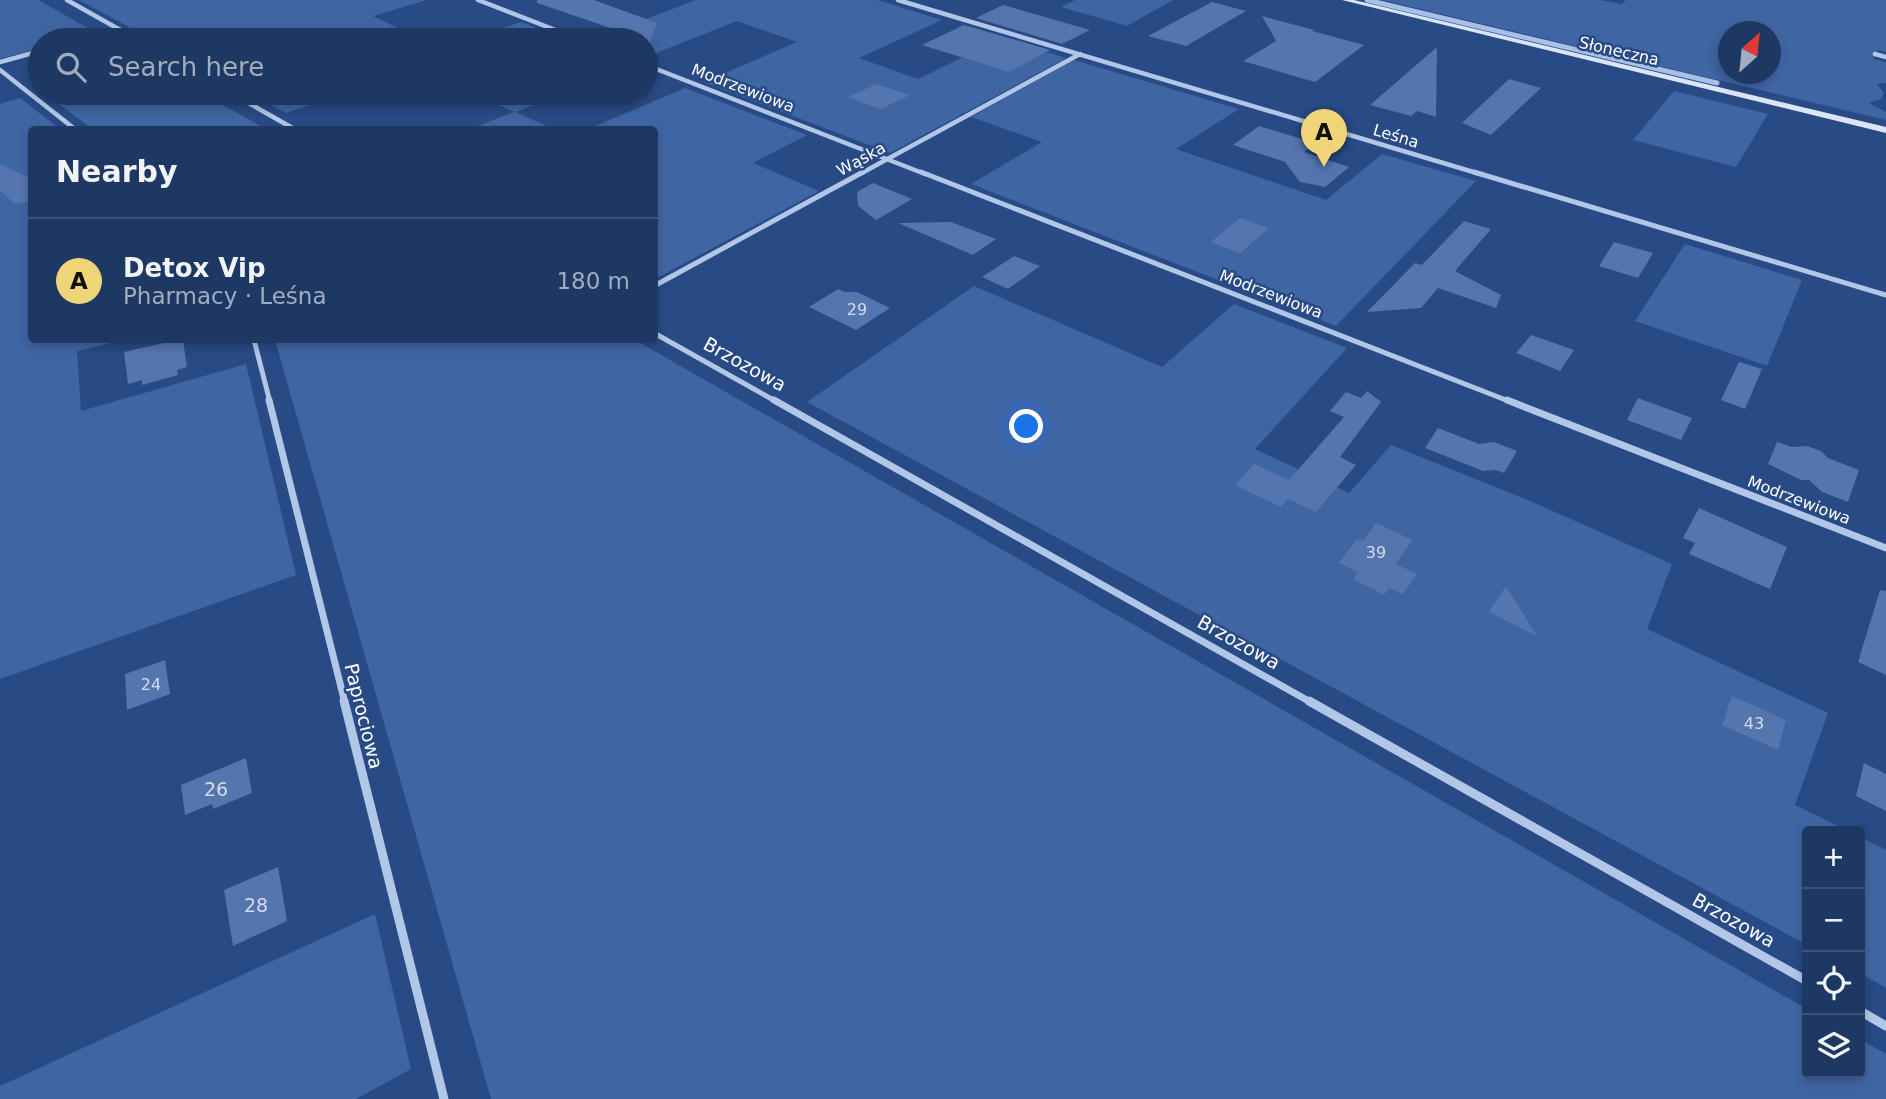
<!DOCTYPE html>
<meta charset="utf-8">
<style>
body{margin:0;font-family:"DejaVu Sans",sans-serif;background:#2b436d;color:#f1f3f6}
.controls{position:absolute;right:21px;bottom:21px;display:grid;overflow:hidden;border-radius:7px;box-shadow:0 4px 10px #0003}
.controls button{width:63px;height:63px;display:grid;place-items:center;padding:0;border:0;border-bottom:2px solid #3c5278;background:#1e3864;color:#f1f3f6;font:35px sans-serif}
.compass{position:absolute;left:1718px;top:21px;width:63px;height:63px;border-radius:50%;background:#1e3864;box-shadow:0 4px 10px #0003;rotate:27deg}
.you{position:absolute;left:1027px;top:427px;width:24px;height:24px;margin:-18px;border:5px solid #fff;border-radius:50%;background:#1a73e8;box-shadow:0 0 0 10px #1a73e833}
.badge{display:grid;place-items:center;width:46px;height:46px;border-radius:50%;background:#efd578;color:#111;font-size:23px;font-weight:700}
.pin{position:absolute;translate:-50% -58px;filter:drop-shadow(0 2px 4px #0008)}
.pin::after{content:'';position:absolute;top:37px;width:24px;height:21px;background:inherit;clip-path:polygon(0 0,100% 0,50% 100%)}
.list{margin:0;padding:0;list-style:none}
h2{display:flex;justify-content:space-between;align-items:center;height:91px;margin:0;padding:0 28px;font-size:30px}
h2 small{font-size:23px;font-weight:400;color:#a1acbf}
.list li{display:grid;grid-template-columns:46px 1fr auto;gap:21px;align-items:center;box-sizing:border-box;height:126px;padding:0 28px;border-top:2px solid #3c5278}
.list b{display:block;font-size:26px;white-space:nowrap}
.list p{margin:0;font-size:23px;white-space:nowrap;color:#a1acbf}
.list em{font-size:23px;font-style:normal;color:#a1acbf}
.icon{flex:none;width:38px;height:38px;fill:none;stroke:currentColor;stroke-width:2;stroke-linecap:round;stroke-linejoin:round}
.map{position:relative;flex:none;width:1886px;height:1099px;overflow:hidden}
.search{position:absolute;background:#1e3864;box-shadow:0 4px 10px #0003;left:28px;top:28px;width:630px;height:77px;display:flex;align-items:center;gap:18px;box-sizing:border-box;padding:0 24px;border-radius:38px;color:#a1acbf;font-size:26px}
.panel{position:absolute;background:#1e3864;box-shadow:0 4px 10px #0003;left:28px;top:126px;width:630px;height:217px;border-radius:7px}
.map>svg:first-child{display:block}
</style>
<div class="map">
<svg width="1886" height="1099" viewBox="0 0 1886 1099">
<rect width="100%" height="100%" fill="#284a85"/>
<g fill="#4065a3" fill-rule="evenodd">
<polygon points="0,0 38,0 95,32 67,40 40,40 40,48 0,59"/>
<polygon points="79,0 427,0 373,16 412,35 396,40 153,40"/>
<polygon points="696,0 877,0 942,20 859,58 918,79 1002,38 1066,58 890,153 704,82 797,42 737,21 646,57 646,40 593,39"/>
<polygon points="1075,0 1173,0 1127,26 1061,7"/>
<path d="M1382 0H1601L1621 4 1626 0H1886V52L1878 50 1873 59 1886 62V83L1877 84 1884 93 1881 99 1869 103 1886 112V120ZM1728 32H1770V74H1728Z"/>
<polygon points="521,22 567,40 471,39"/>
<polygon points="1074,60 1239,109 1176,149 1326,200 1382,154 1476,181 1336,326 971,184 1042,142 971,117"/>
<polygon points="685,88 807,135 753,163 819,191 655,279 654,130 588,129"/>
<polygon points="1674,91 1768,114 1736,167 1633,140"/>
<polygon points="66,93 202,93 266,129 92,129 51,98"/>
<polygon points="249,93 346,93 286,113"/>
<polygon points="473,93 564,93 516,112 553,129 470,129 514,112"/>
<polygon points="20,98 60,129 32,130 32,340 114,340 115,342 77,351 81,411 246,364 296,575 0,679 0,104"/>
<polygon points="1685,244 1802,280 1767,366 1635,321"/>
<polygon points="974,286 1162,367 1234,304 1347,348 1255,449 1349,493 1391,445 1528,500 1672,564 1647,629 1828,713 1795,805 1848,831 1807,831 1807,945 807,402"/>
<polygon points="275,340 635,340 1807,1009 1807,1073 1860,1073 1860,1039 1886,1054 1886,1099 491,1099"/>
<polygon points="1860,837 1886,850 1886,988 1860,973"/>
<polygon points="375,914 411,1069 356,1099 0,1099 0,1086"/>
</g>
<g fill="none" stroke-linecap="round" stroke-linejoin="round">
<polyline stroke="#a7c0e8" stroke-width="5" points="1367,0 1717,83"/>
</g>
<g fill="#5575ae">
<polygon points="537,0 594,0 657,23 649,44 646,40 537,3"/>
<polygon points="1212,2 1246,11 1186,46 1148,36"/>
<polygon points="1003,5 1090,30 1062,44 976,18"/>
<polygon points="1262,16 1314,30 1312,31 1364,45 1315,82 1243,61 1276,41"/>
<polygon points="964,25 1050,50 1009,72 922,45"/>
<polygon points="1437,47 1436,117 1417,111 1411,116 1370,105"/>
<polygon points="1509,79 1541,88 1491,135 1462,123"/>
<polygon points="877,84 910,95 881,109 847,97"/>
<polygon points="1259,126 1315,143 1304,152 1349,167 1325,187 1300,182 1285,162 1233,145"/>
<polygon points="0,164 32,179 32,200 15,204 0,191"/>
<polygon points="873,183 912,199 876,220 858,206 857,192"/>
<polygon points="1240,218 1269,228 1240,253 1211,242"/>
<polygon points="1464,221 1491,229 1455,271 1501,295 1496,308 1438,288 1421,308 1367,312 1415,263 1422,265"/>
<polygon points="951,222 996,239 973,255 898,223"/>
<polygon points="1614,242 1653,253 1638,278 1599,266"/>
<polygon points="1014,256 1040,266 1008,289 982,277"/>
<polygon points="838,289 845,292 857,292 890,308 856,330 809,307"/>
<polygon points="1531,335 1574,350 1560,371 1516,353"/>
<polygon points="177,340 183,340 187,367 177,370 178,375 142,385 142,380 128,384 124,352"/>
<polygon points="1739,362 1762,369 1745,409 1721,400"/>
<polygon points="1367,391 1381,402 1340,457 1356,465 1316,512 1288,499 1281,507 1235,485 1254,464 1289,480 1344,417 1330,411 1346,392 1361,398"/>
<polygon points="1638,398 1692,418 1681,440 1627,420"/>
<polygon points="1438,428 1479,444 1494,442 1517,451 1504,473 1496,470 1483,471 1425,448"/>
<polygon points="1777,442 1792,447 1807,446 1821,451 1828,458 1859,470 1848,502 1822,492 1809,480 1801,480 1768,464"/>
<polygon points="1699,508 1787,547 1770,589 1689,554 1695,543 1683,538"/>
<polygon points="1376,523 1412,540 1396,564 1417,574 1403,594 1389,588 1384,595 1353,579 1358,572 1339,563 1357,539 1363,541"/>
<polygon points="1506,586 1537,636 1489,612"/>
<polygon points="1880,590 1886,591 1886,675 1858,662"/>
<polygon points="165,660 170,694 127,710 125,674"/>
<polygon points="1732,696 1786,720 1778,750 1722,725"/>
<polygon points="246,758 252,793 213,809 212,804 185,815 181,785"/>
<polygon points="1864,763 1886,774 1886,811 1856,796"/>
<polygon points="278,867 287,921 233,946 224,890"/>
</g>
<g fill="none" stroke-linecap="round" stroke-linejoin="round">
<g stroke="#b2c6e7" stroke-width="4.5">
<polyline points="67,0 138,40"/>
<polyline points="478,0 581,40"/>
<polyline points="898,0 1480,174"/>
<polyline points="79,40 119,29"/>
<polyline points="1875,54 1886,57"/>
<polyline points="0,62 40,51"/>
<polyline points="646,65 925,174"/>
<polyline points="0,70 76,130"/>
<polyline points="231,93 296,130"/>
<polyline points="860,174 1080,54"/>
</g>
<g stroke="#b2c6e7" stroke-width="5">
<polyline points="921,172 1511,402"/>
<polyline points="1474,172 1886,295"/>
<polyline points="654,286 863,172"/>
<polyline points="654,333 777,402"/>
<polyline points="254,340 270,402"/>
</g>
<g stroke="#b2c6e7" stroke-width="7">
<polyline points="269,400 345,703"/>
<polyline points="774,400 1312,703"/>
<polyline points="1507,400 1886,548"/>
</g>
<g stroke="#b2c6e7" stroke-width="9">
<polyline points="344,701 444,1099"/>
<polyline points="1309,701 1807,981"/>
<polyline points="1860,1011 1886,1026"/>
</g>
<polygon fill="#dce5f7" fill-rule="evenodd" points="1342,0 1354,0 1886,127 1886,133"/>
</g>
<g text-anchor="middle" dominant-baseline="central" stroke-width="5" stroke-linejoin="round" paint-order="stroke">
<g font-size="16" fill="#fff" stroke="#284a85">
<text transform="translate(1619 51) rotate(13)">Słoneczna</text>
<text transform="translate(743 88) rotate(21)">Modrzewiowa</text>
<text transform="translate(1396 136) rotate(17)">Leśna</text>
<text transform="translate(861 159) rotate(-29)">Wąska</text>
<text transform="translate(1271 294) rotate(21)">Modrzewiowa</text>
<text transform="translate(1799 500) rotate(21)">Modrzewiowa</text>
</g>
<g font-size="16" fill="#d4dceb">
<text x="857" y="309">29</text>
<text x="1376" y="552">39</text>
<text x="151" y="684">24</text>
<text x="1754" y="723">43</text>
</g>
<g font-size="19" fill="#fff" stroke="#284a85">
<text transform="translate(745 364) rotate(29)">Brzozowa</text>
<text transform="translate(1239 642) rotate(29)">Brzozowa</text>
<text transform="translate(364 716) rotate(76)">Paprociowa</text>
<text transform="translate(1734 920) rotate(29)">Brzozowa</text>
</g>
<g font-size="19" fill="#d4dceb">
<text x="216" y="789">26</text>
<text x="256" y="905">28</text>
</g>
</g>
</svg>
<div class="controls">
<button>+</button>
<button>−</button>
<button><svg class="icon" aria-label="locate" viewBox="0 0 24 24"><circle cx="12" cy="12" r="6"/><path d="M12 2v4M12 18v4M2 12h4M18 12h4"/></svg></button>
<button><svg class="icon" aria-label="layers" viewBox="0 0 24 24"><path d="M12 4l9 5-9 5-9-5zM3 14l9 5 9-5"/></svg></button>
</div>
<svg class="compass" viewBox="-18 -18 36 36"><path d="M0-13l5 13h-10z" fill="#e53935"/><path d="M0 13l5-13h-10z" fill="#a1acbf"/></svg>
<div class="you"></div>
<div class="pin badge" style="left:1324px;top:167px">A</div>
<div class="search"><svg class="icon" aria-label="search" viewBox="0 0 24 24"><circle cx="10" cy="10" r="6"/><path d="M15 15l6 6"/></svg>Search here</div>
<section class="panel">
<h2>Nearby<small></small></h2>
<ul class="list">
<li><span class="badge">A</span><div><b>Detox Vip</b><p>Pharmacy · Leśna</p></div><em>180 m</em></li>
</ul>
</section>
</div>
